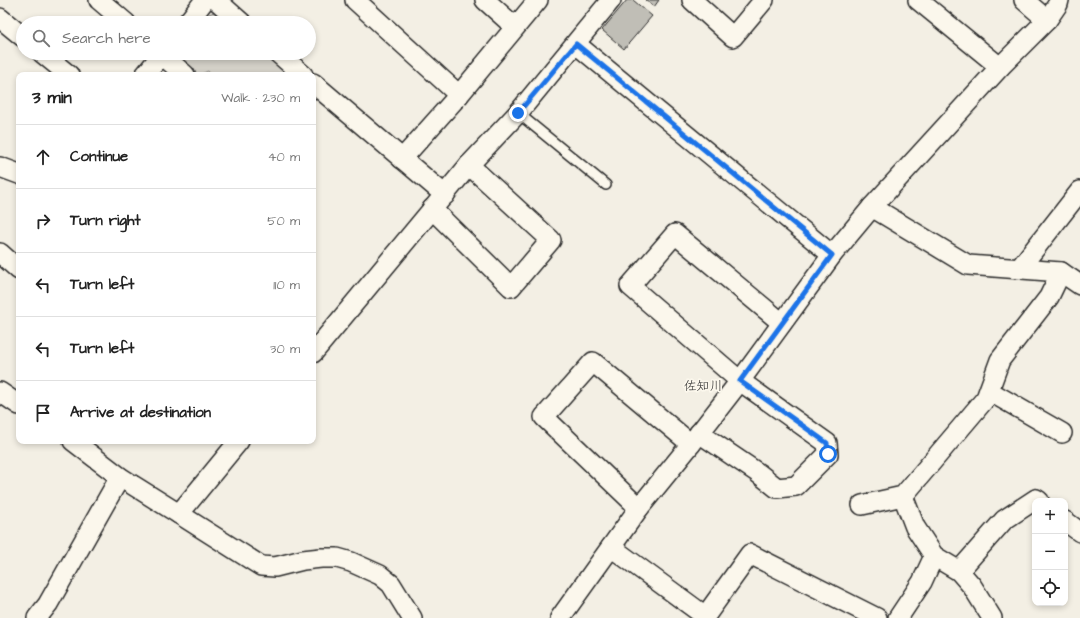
<!DOCTYPE html>
<meta charset="utf-8">
<style>
body{margin:0;font-family:"Architects Daughter","Klee One",sans-serif;background:#f6f6f6;color:#222}
.controls{position:absolute;right:12px;bottom:12px;display:grid;overflow:hidden;border-radius:8px;box-shadow:0 2px 6px #0003}
.controls button{width:36px;height:36px;display:grid;place-items:center;padding:0;border:0;border-bottom:1px solid #e0e0e0;background:#fff;color:#222;font:20px sans-serif}
.stop{position:absolute;width:12px;height:12px;margin:-9px;border:3px solid #1a73e8;border-radius:50%;background:#fff}
.stop.end{background:#1a73e8;border-color:#fff;box-shadow:0 1px 4px #0008}
.list{margin:0;padding:0;list-style:none}
h2{display:flex;justify-content:space-between;align-items:center;height:52px;margin:0;padding:0 16px;font-size:17px}
h2 small{font-size:13px;font-weight:400;color:#767676}
.list li{display:grid;grid-template-columns:26px 1fr auto;gap:12px;align-items:center;box-sizing:border-box;height:64px;padding:0 16px;border-top:1px solid #e0e0e0}
.list b{display:block;font-size:15px;white-space:nowrap}
.list em{font-size:13px;font-style:normal;color:#767676}
.icon{flex:none;width:22px;height:22px;fill:none;stroke:currentColor;stroke-width:2;stroke-linecap:round;stroke-linejoin:round}
.map{position:relative;flex:none;width:1080px;height:618px;overflow:hidden}
.search{position:absolute;background:#fff;box-shadow:0 2px 6px #0003;left:16px;top:16px;width:300px;height:44px;display:flex;align-items:center;gap:10px;box-sizing:border-box;padding:0 14px;border-radius:22px;color:#767676;font-size:15px}
.panel{position:absolute;background:#fff;box-shadow:0 2px 6px #0003;left:16px;top:72px;width:300px;height:372px;border-radius:8px}
.map>svg:first-child{display:block}
</style>
<div class="map">
<svg width="1080" height="618" viewBox="0 0 1080 618">
<rect width="100%" height="100%" fill="#f3efe4"/>
<filter id="ink" filterUnits="userSpaceOnUse"><feTurbulence type="fractalNoise" baseFrequency=".025" numOctaves="2"/><feDisplacementMap in="SourceGraphic" scale="8" xChannelSelector="R" yChannelSelector="G"/><feConvolveMatrix kernelMatrix="1 2 1 2 8 2 1 2 1" color-interpolation-filters="sRGB"/></filter>
<g filter="url(#ink)">
<g fill="#d5d2c9" stroke="#807e7a">
<polygon points="216,11 230,23 201,23 209,14"/>
<polygon points="179,53 266,53 288,72 285,75 212,75 208,71 199,75 179,58"/>
</g>
<g fill="#c0beb6" stroke="#2b2b2b">
<polygon points="627,0 633,0 652,16 624,49 602,30"/>
<polygon points="646,0 659,0 654,7"/>
</g>
<g fill="none" stroke-linecap="round" stroke-linejoin="round">
<g stroke="#2b2b2b" stroke-width="12">
<polyline id="service" points="518,113 606,185"/>
</g>
<g stroke="#2b2b2b" stroke-width="22">
<g id="minor">
<polyline points="99,0 126,23"/>
<polyline points="216,0 242,23"/>
<polyline points="355,0 459,95"/>
<polyline points="485,0 515,27"/>
<polyline points="692,0 733,37 764,0"/>
<polyline points="918,0 1000,67"/>
<polyline points="1024,0 1047,20"/>
<polyline points="0,18 23,37"/>
<polyline points="187,23 205,0"/>
<polyline points="576,44 832,255"/>
<polyline points="42,53 69,75"/>
<polyline points="160,53 185,75"/>
<polyline points="278,53 303,75"/>
<polyline points="145,75 163,53"/>
<polyline points="313,83 445,195"/>
<polyline points="402,159 459,95 538,0"/>
<polyline points="0,167 19,174"/>
<polyline points="872,207 968,265 1061,272 1080,285"/>
<polyline points="432,209 511,287 551,240 469,165"/>
<polyline points="0,253 19,270"/>
<polyline points="1019,269 1080,191"/>
<polyline points="313,353 469,165 518,113 611,0"/>
<polyline points="989,391 1062,433"/>
<polyline points="0,392 19,405"/>
<polyline points="699,433 758,473 777,488 796,486 828,454 827,443 740,381 630,286 675,234 782,323"/>
<polyline points="73,441 120,477 179,514 239,441"/>
<polyline points="903,496 915,527 934,556 959,571 972,586 992,618"/>
<polyline points="862,505 903,496 986,398 1000,360 1049,297 1061,272"/>
<polyline points="639,508 544,417 593,362 691,444"/>
<polyline points="179,514 261,566 275,567 303,560 321,558 337,558 351,562 380,575 391,584 412,618"/>
<polyline points="1065,521 1080,532"/>
<polyline points="611,547 705,616"/>
<polyline points="959,571 1004,520 1036,499 1039,501"/>
<polyline points="37,618 48,604 120,477"/>
<polyline points="560,618 639,508 691,444 740,381 832,255 872,207 1000,67 1047,20 1058,4 1059,0"/>
<polyline points="704,618 750,554 877,618"/>
<polyline points="898,618 922,582 934,556"/>
</g>
</g>
<use href="#service" stroke="#fbf7ec" stroke-width="9"/>
<use href="#minor" stroke="#fbf7ec" stroke-width="19"/>
</g>
</g>
<g fill="none" stroke-linecap="round" stroke-linejoin="round" filter="url(#ink)">
<polyline stroke="#1a73e8" stroke-width="5" points="518,113 576,44 832,255 740,381 827,443 828,454"/>
</g>
<g text-anchor="middle" dominant-baseline="central" stroke-width="3.5" stroke-linejoin="round" paint-order="stroke">
<g font-size="13" fill="#2b2b2b" stroke="#fbf7ec">
<text x="703" y="386">佐知川</text>
</g>
</g>
</svg>
<div class="controls">
<button>+</button>
<button>−</button>
<button><svg class="icon" aria-label="locate" viewBox="0 0 24 24"><circle cx="12" cy="12" r="6"/><path d="M12 2v4M12 18v4M2 12h4M18 12h4"/></svg></button>
</div>
<div class="stop" style="left:828px;top:454px"></div>
<div class="stop end" style="left:518px;top:113px"></div>
<div class="search"><svg class="icon" aria-label="search" viewBox="0 0 24 24"><circle cx="10" cy="10" r="6"/><path d="M15 15l6 6"/></svg>Search here</div>
<section class="panel">
<h2>3 min<small>Walk · 230 m</small></h2>
<ul class="list">
<li><svg class="icon" aria-label="ahead" viewBox="0 0 24 24"><path d="M12 20V5M6 11l6-6 6 6"/></svg><div><b>Continue</b></div><em>40 m</em></li>
<li><svg class="icon" aria-label="right" viewBox="0 0 24 24"><path d="M7 20v-9h11M14 6l5 5-5 5"/></svg><div><b>Turn right</b></div><em>50 m</em></li>
<li><svg class="icon" aria-label="left" viewBox="0 0 24 24"><path d="M17 20v-9H6M10 6l-5 5 5 5"/></svg><div><b>Turn left</b></div><em>110 m</em></li>
<li><svg class="icon" aria-label="left" viewBox="0 0 24 24"><path d="M17 20v-9H6M10 6l-5 5 5 5"/></svg><div><b>Turn left</b></div><em>30 m</em></li>
<li><svg class="icon" aria-label="arrive" viewBox="0 0 24 24"><path d="M6 21V4h12l-3 4 3 4H6"/></svg><div><b>Arrive at destination</b></div></li>
</ul>
</section>
</div>
